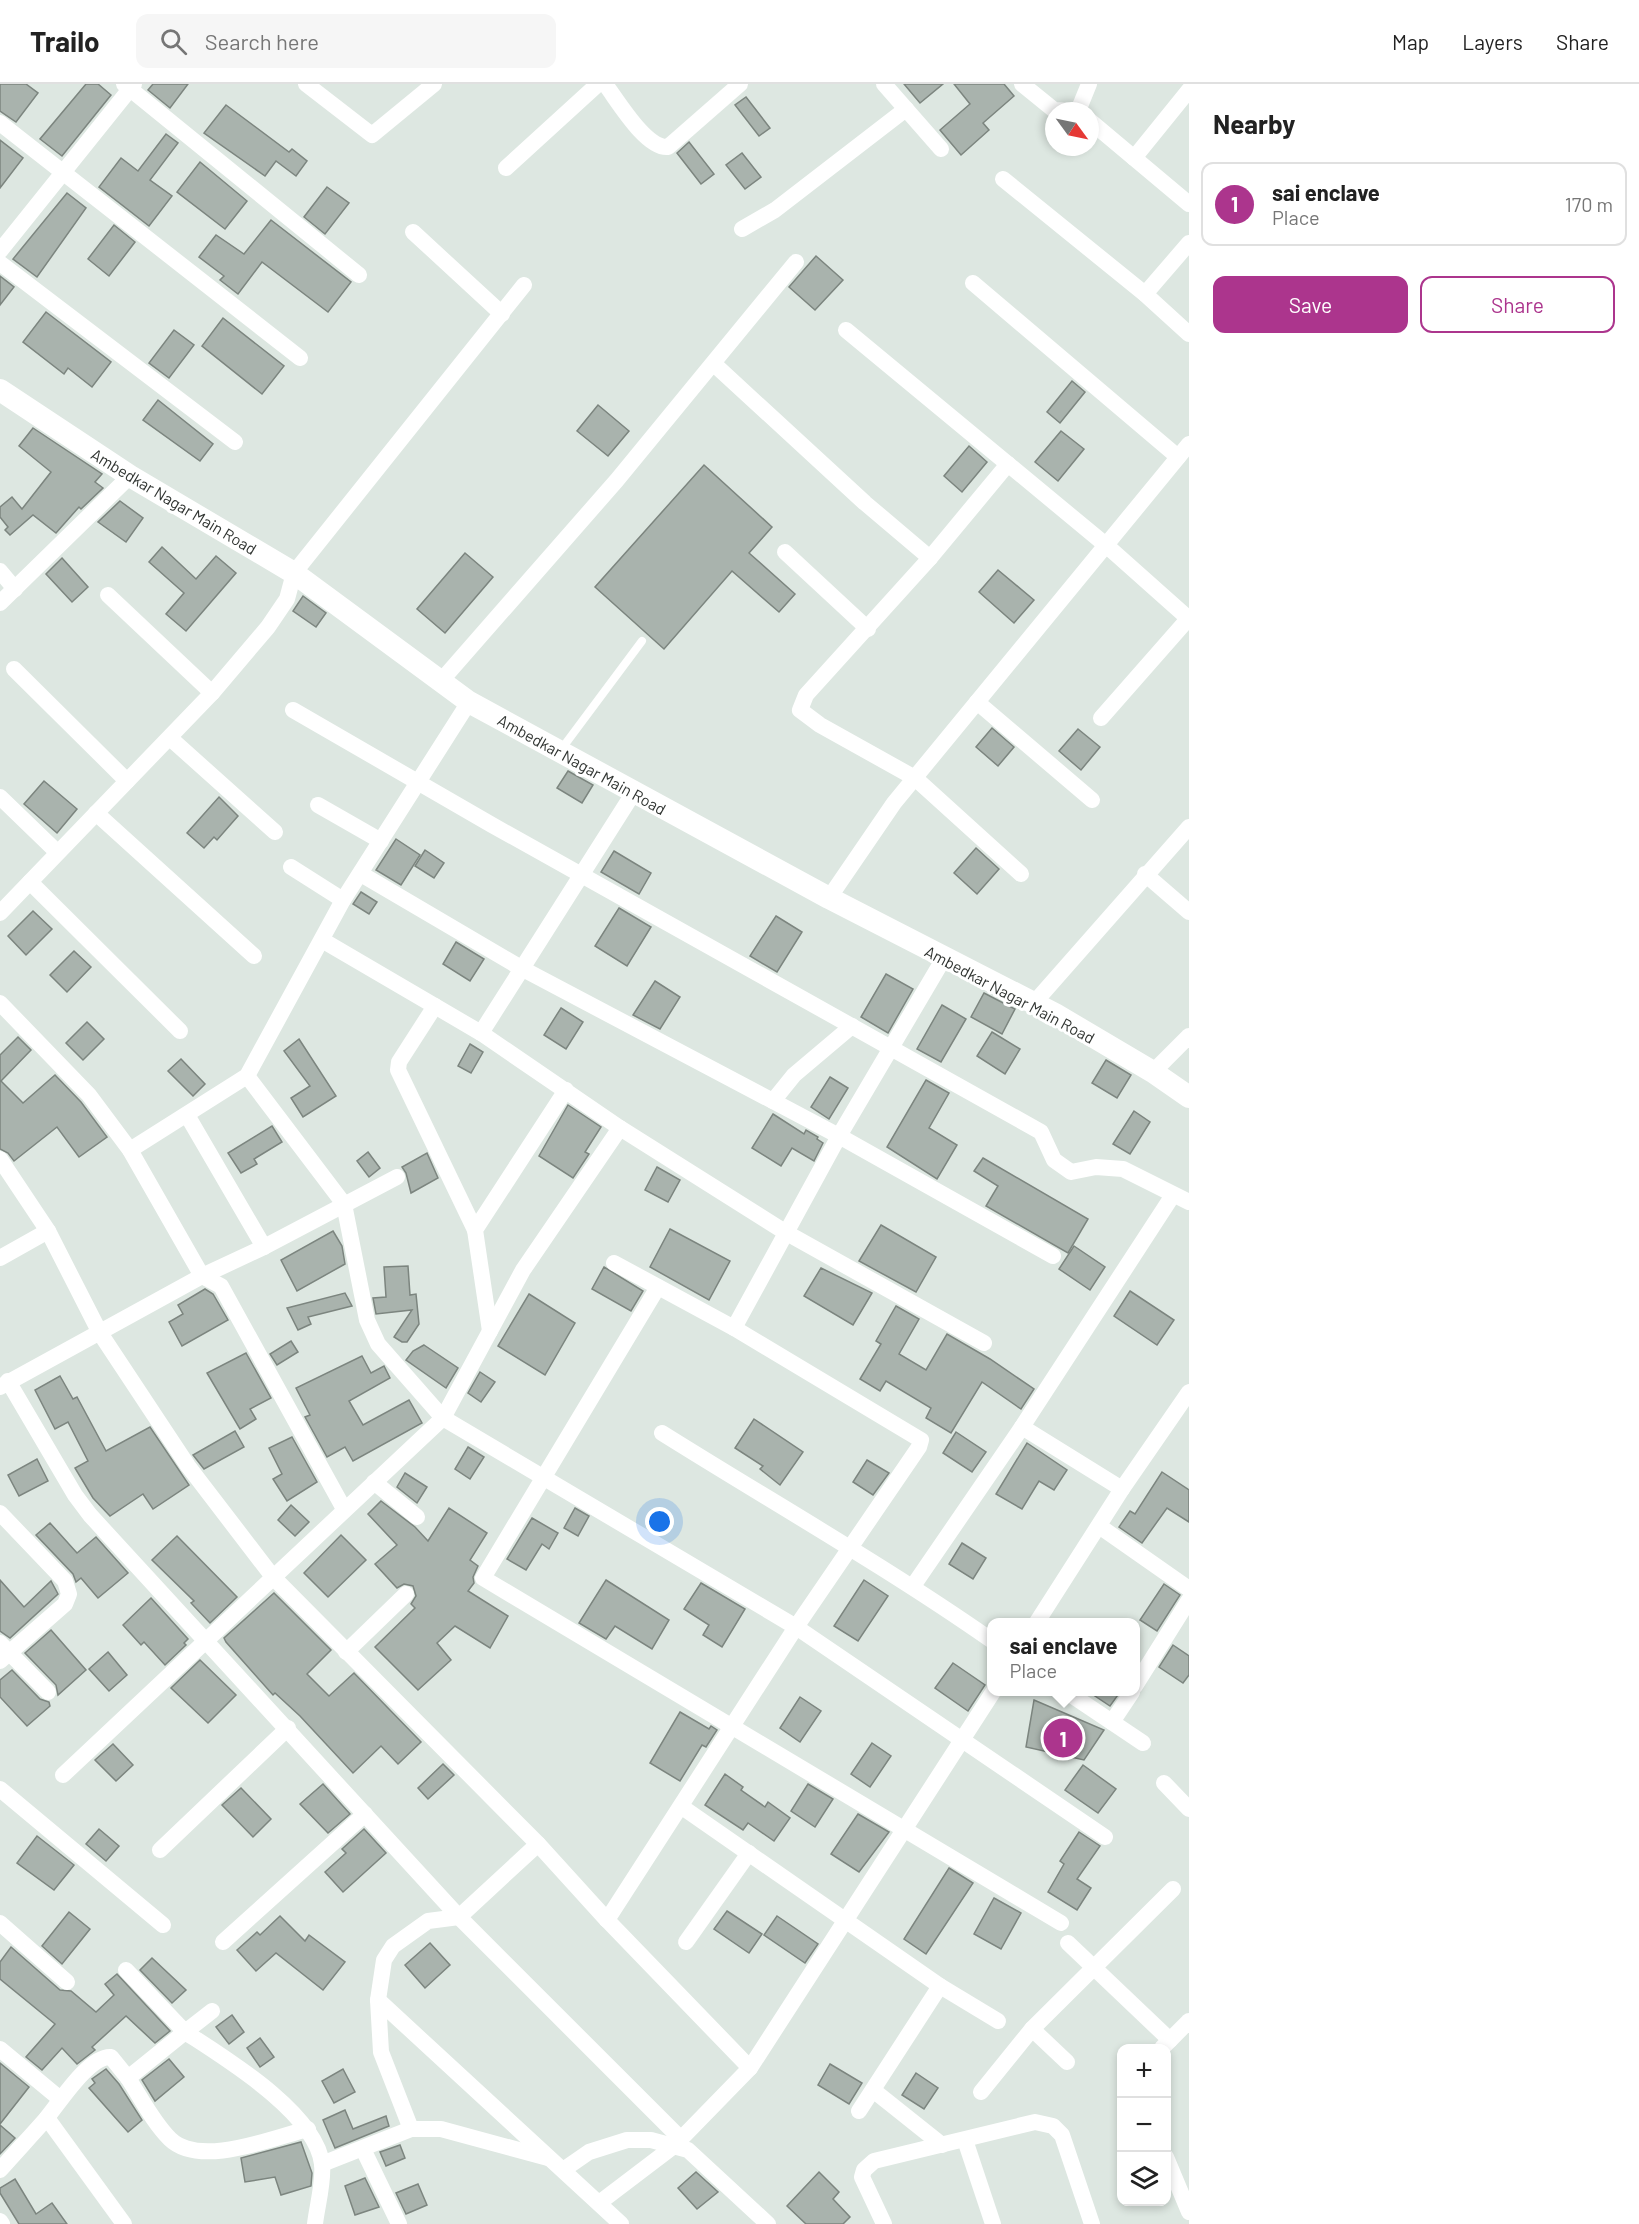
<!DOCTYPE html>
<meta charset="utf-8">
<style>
body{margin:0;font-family:Barlow,sans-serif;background:#f6f6f6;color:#222}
.controls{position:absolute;right:18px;bottom:18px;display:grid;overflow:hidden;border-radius:12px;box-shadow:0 3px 9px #0003}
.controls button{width:54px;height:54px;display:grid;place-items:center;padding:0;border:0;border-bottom:2px solid #e0e0e0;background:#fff;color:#222;font:30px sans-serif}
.compass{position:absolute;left:1045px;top:18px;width:54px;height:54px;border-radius:50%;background:#fff;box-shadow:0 3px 9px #0003;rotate:123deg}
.you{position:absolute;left:660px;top:1438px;width:21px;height:21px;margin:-15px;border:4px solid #fff;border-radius:50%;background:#1a73e8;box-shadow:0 0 0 9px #1a73e833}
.badge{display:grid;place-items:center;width:39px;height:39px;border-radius:50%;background:#ac358d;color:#fff;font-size:20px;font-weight:700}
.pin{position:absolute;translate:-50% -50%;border:3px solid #fff;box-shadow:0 2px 6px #0006}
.popup{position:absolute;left:987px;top:1534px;width:153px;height:78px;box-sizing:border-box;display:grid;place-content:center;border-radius:12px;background:#fff;filter:drop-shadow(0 2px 4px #0005);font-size:20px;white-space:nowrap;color:#767676}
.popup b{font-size:22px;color:#222}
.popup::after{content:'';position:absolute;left:50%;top:100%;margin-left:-12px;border:12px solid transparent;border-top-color:#fff}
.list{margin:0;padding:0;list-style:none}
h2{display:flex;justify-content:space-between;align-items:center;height:78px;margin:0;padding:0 24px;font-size:26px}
h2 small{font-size:20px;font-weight:400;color:#767676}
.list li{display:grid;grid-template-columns:39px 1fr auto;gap:18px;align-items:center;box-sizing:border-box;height:84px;margin:0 12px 12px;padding:0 12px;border:2px solid #e0e0e0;border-radius:12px}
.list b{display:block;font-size:22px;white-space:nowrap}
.list p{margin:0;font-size:20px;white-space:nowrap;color:#767676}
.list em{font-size:20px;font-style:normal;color:#767676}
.actions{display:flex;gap:12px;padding:18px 24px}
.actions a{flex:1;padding:14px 0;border:2px solid #ac358d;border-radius:12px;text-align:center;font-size:21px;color:#ac358d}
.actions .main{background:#ac358d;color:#fff}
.icon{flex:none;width:33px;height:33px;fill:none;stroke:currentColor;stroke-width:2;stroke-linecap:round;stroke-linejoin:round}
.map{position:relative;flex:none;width:1189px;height:2140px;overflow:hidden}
header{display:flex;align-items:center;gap:36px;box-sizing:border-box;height:84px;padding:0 30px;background:#fff;border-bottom:2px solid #e0e0e0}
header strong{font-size:28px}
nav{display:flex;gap:33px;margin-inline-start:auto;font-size:21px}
.search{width:420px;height:54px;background:#f6f6f6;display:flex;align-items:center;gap:15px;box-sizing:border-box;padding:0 21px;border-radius:12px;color:#767676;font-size:22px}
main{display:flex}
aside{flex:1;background:#fff}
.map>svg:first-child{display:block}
</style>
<header>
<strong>Trailo</strong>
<div class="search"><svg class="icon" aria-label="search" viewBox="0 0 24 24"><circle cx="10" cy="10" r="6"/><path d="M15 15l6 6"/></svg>Search here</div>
<nav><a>Map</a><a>Layers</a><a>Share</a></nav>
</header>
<main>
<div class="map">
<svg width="1189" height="2140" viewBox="0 0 1189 2140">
<rect width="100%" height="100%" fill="#dde7e1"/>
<g fill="#a9b3ad" stroke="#7c857f" stroke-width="1.5">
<polygon points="0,0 26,0 38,9 16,38 0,27"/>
<polygon points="86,0 98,0 111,11 62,72 40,55"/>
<polygon points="153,0 188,0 170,24 148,6"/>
<polygon points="904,0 943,0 920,19"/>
<polygon points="954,0 1004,0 1014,12 983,39 989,46 961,71 940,46 970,20"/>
<polygon points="746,13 770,44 759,52 735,21"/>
<polygon points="226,21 289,68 292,65 307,77 296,92 276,77 265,92 204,49"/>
<polygon points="166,50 178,59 150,96 172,112 149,142 99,103 121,74 138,87"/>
<polygon points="0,56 23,74 0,104"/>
<polygon points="689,58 714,90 701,100 677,69"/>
<polygon points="742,69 761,93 745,105 726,81"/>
<polygon points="200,78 247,117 225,145 177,108"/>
<polygon points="327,103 349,119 325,150 304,133"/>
<polygon points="67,109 86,124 37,193 13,175"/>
<polygon points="271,136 351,198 328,228 262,178 238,210 220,196 224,192 199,173 216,151 244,170"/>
<polygon points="114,141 135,158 109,192 88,175"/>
<polygon points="816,172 843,196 815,226 789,203"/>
<polygon points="0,192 14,203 0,221"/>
<polygon points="46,228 111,278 92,303 68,284 64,290 23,258"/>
<polygon points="223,234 284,282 262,310 202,262"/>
<polygon points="174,246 194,261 169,294 149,279"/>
<polygon points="1072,297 1085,308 1060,339 1047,328"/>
<polygon points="158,316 213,360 200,377 143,336"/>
<polygon points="598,321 629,347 608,372 577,347"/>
<polygon points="33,344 102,390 95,398 103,404 81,425 79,423 56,449 33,431 10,451 5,446 8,443 0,433 0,423 12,413 22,425 51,388 19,362"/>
<polygon points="1061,347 1084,365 1058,397 1035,378"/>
<polygon points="969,362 987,378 962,408 944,392"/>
<polygon points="704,381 772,443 749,469 795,510 779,528 732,487 664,565 595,503"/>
<polygon points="120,417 143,434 126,458 98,438"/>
<polygon points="162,463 196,495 216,472 236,489 186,547 166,530 184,509 149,478"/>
<polygon points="465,469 493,493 445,549 417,525"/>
<polygon points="62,474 88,503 72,518 46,490"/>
<polygon points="998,486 1034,516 1014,539 979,508"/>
<polygon points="303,512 326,529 316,543 293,527"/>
<polygon points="992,644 1014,663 998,682 976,663"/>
<polygon points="1078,645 1100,663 1081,686 1059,667"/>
<polygon points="568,687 593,701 582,719 557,704"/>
<polygon points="44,697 77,725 57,749 24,720"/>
<polygon points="219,713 238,732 217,756 214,753 204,764 187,749"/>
<polygon points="396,755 420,771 401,801 376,786"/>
<polygon points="976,764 999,785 977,810 954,789"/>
<polygon points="425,766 444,779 434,794 415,782"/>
<polygon points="614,767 651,789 639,810 601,788"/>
<polygon points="361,808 377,818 369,830 353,820"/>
<polygon points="619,824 651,843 627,882 595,862"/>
<polygon points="33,827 52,845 26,871 8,852"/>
<polygon points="776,832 802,848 777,888 750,872"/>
<polygon points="456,858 484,875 470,897 443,880"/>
<polygon points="74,867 91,883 67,908 50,891"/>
<polygon points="886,890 913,905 888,949 861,933"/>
<polygon points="655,897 680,913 660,945 633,931"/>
<polygon points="984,909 1015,925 1002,950 971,933"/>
<polygon points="942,921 966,935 941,978 917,965"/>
<polygon points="561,924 583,938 566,965 544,951"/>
<polygon points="87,938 104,955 83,976 66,959"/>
<polygon points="992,948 1020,965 1005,990 977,972"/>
<polygon points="18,953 31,966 1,997 23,1019 55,991 81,1018 107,1053 79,1073 57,1043 14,1077 8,1069 0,1065 0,971"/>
<polygon points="299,955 336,1012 303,1033 291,1014 310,1002 284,967"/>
<polygon points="470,960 483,968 471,989 458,982"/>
<polygon points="181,975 205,1000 193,1012 168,987"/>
<polygon points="1106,976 1131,991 1117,1014 1092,999"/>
<polygon points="830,993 848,1004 829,1035 811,1023"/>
<polygon points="926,996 949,1009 929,1044 957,1061 937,1095 887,1063"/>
<polygon points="568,1021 601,1043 585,1068 589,1070 573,1094 539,1072"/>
<polygon points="1134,1027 1150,1038 1130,1070 1113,1060"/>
<polygon points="773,1030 804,1050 806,1046 818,1053 817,1055 823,1059 814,1077 792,1064 781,1082 752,1064"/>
<polygon points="272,1042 282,1058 254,1075 257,1080 241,1089 228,1069"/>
<polygon points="368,1068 380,1084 369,1093 357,1077"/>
<polygon points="427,1069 438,1094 411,1109 406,1089 402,1083"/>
<polygon points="983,1074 1088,1135 1068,1169 986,1122 998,1102 974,1087"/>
<polygon points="657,1083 680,1096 668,1118 645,1106"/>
<polygon points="881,1141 936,1173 916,1208 859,1177"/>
<polygon points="670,1145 730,1177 709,1216 650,1183"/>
<polygon points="333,1147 342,1162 345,1180 297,1207 281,1176"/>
<polygon points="1074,1162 1105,1183 1090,1206 1059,1185"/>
<polygon points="408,1182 410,1211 416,1210 419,1240 407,1258 402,1258 394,1253 412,1226 376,1230 373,1214 386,1213 384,1183"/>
<polygon points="604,1183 643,1207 631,1227 592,1205"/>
<polygon points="821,1184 872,1209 853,1241 804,1212"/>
<polygon points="205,1205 213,1210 228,1236 182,1262 169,1238 183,1230 178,1221"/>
<polygon points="1130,1207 1174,1236 1157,1261 1114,1232"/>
<polygon points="345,1209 352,1222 308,1233 311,1240 298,1246 287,1224"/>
<polygon points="529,1210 575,1239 545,1291 498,1262"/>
<polygon points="896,1222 919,1235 899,1270 926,1286 947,1250 990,1275 1034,1305 1021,1325 982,1298 951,1349 926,1334 931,1324 886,1297 880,1307 860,1295 881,1260 876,1257"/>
<polygon points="291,1257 298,1268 277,1281 270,1270"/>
<polygon points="424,1261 458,1284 446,1304 406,1276 413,1267"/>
<polygon points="246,1269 271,1314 250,1325 256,1335 240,1345 207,1289"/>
<polygon points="362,1272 371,1289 384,1282 390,1294 349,1317 363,1341 409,1316 422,1339 353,1377 345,1363 327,1373 305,1333 310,1331 296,1304"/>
<polygon points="480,1288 495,1298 481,1318 468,1309"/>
<polygon points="60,1292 73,1315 77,1313 106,1367 150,1343 189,1401 153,1425 143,1410 110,1432 93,1414 75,1384 88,1377 68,1338 55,1345 35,1306"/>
<polygon points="754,1335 803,1368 780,1401 760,1385 763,1382 735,1364"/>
<polygon points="235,1347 244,1363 204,1385 193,1371"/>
<polygon points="956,1348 986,1368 972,1388 943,1369"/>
<polygon points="292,1353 317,1398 287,1417 273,1395 282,1390 269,1364"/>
<polygon points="1027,1359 1067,1386 1054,1406 1039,1397 1022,1425 996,1410"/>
<polygon points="468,1363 484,1373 470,1395 455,1385"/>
<polygon points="37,1375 48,1397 19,1412 8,1391"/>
<polygon points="867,1376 889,1389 873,1411 853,1398"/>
<polygon points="1162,1388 1189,1406 1189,1438 1167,1424 1142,1459 1119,1443 1130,1427 1135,1430"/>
<polygon points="405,1389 427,1403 417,1419 397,1403"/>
<polygon points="381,1417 415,1443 428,1457 449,1424 487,1449 470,1476 478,1482 473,1493 474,1499 468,1507 508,1532 490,1564 455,1542 437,1559 451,1576 418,1606 375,1563 415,1524 411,1520 416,1512 413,1502 404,1500 397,1504 375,1480 397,1461 368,1430"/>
<polygon points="291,1421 309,1438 295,1452 278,1436"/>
<polygon points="575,1424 589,1432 578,1452 564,1444"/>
<polygon points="532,1434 558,1449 549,1465 542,1460 526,1486 507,1475"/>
<polygon points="50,1439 77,1469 96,1453 128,1489 98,1514 81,1494 76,1498 73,1490 36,1451"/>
<polygon points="341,1451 366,1476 328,1513 304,1489"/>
<polygon points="177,1452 237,1513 210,1539 191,1519 194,1517 152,1476"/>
<polygon points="962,1459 986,1474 973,1495 949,1480"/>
<polygon points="0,1496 24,1523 51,1497 58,1510 10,1554 0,1547"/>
<polygon points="606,1496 669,1536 652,1565 615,1542 606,1555 579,1539"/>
<polygon points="864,1496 888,1512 858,1557 834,1542"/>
<polygon points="701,1499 745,1525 722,1563 703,1551 709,1541 684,1525"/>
<polygon points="1164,1500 1180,1511 1157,1547 1140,1536"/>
<polygon points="274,1509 331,1566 307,1590 329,1612 354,1589 421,1658 398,1680 381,1662 353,1689 300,1632 275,1609 273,1611 226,1558 224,1554"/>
<polygon points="151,1514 188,1555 184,1559 186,1561 165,1581 144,1558 141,1561 123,1541"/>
<polygon points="51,1546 86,1586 58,1611 56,1601 25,1569"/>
<polygon points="1173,1561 1189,1572 1189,1591 1183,1599 1159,1583"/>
<polygon points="108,1568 127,1591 109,1607 89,1585"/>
<polygon points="200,1576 236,1611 208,1639 171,1604"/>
<polygon points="953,1579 985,1601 968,1627 935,1604"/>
<polygon points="12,1586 40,1615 49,1618 50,1622 27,1642 0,1613 0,1596"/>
<polygon points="1089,1608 1120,1608 1110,1622"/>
<polygon points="800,1613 821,1627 800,1658 780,1644"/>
<polygon points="1034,1616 1104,1646 1084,1676 1026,1663"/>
<polygon points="680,1628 709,1645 711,1642 717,1646 706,1663 702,1661 680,1697 650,1679"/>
<polygon points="872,1659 891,1672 870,1703 851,1690"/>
<polygon points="113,1660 133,1681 116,1697 95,1676"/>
<polygon points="443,1680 454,1691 428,1715 418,1704"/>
<polygon points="1083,1681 1116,1705 1098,1729 1065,1706"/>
<polygon points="725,1690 743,1703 741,1706 765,1723 768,1718 790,1734 774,1757 748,1739 743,1746 705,1721"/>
<polygon points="323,1700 350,1730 328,1749 300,1720"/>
<polygon points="808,1700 833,1715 815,1743 791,1727"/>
<polygon points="241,1704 271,1735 253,1753 222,1721"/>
<polygon points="858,1730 889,1748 859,1788 831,1770"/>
<polygon points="99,1745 119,1762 106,1777 86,1760"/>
<polygon points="364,1745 386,1769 343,1808 325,1788 346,1769 342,1765"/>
<polygon points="1079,1748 1100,1762 1077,1795 1091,1804 1077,1826 1048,1808 1064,1780 1060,1777"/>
<polygon points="37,1752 74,1781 54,1806 17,1779"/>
<polygon points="949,1784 973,1799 926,1870 904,1855"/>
<polygon points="994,1814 1021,1829 1001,1865 974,1850"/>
<polygon points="727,1827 762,1850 749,1869 714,1845"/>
<polygon points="69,1828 90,1845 62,1880 42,1862"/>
<polygon points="280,1832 305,1857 309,1851 345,1878 323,1906 276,1869 256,1887 237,1866 257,1848 260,1851"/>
<polygon points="777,1832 818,1860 805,1879 764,1851"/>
<polygon points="430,1859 450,1881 425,1904 405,1881"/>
<polygon points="11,1863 60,1906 71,1907 96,1928 114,1911 105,1900 117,1890 170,1947 155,1959 126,1932 92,1963 95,1966 77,1980 62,1964 42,1986 26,1973 55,1940 0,1895 0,1878"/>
<polygon points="152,1874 186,1906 172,1919 140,1886"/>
<polygon points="232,1931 244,1948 229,1960 216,1943"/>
<polygon points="260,1954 274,1973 260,1983 247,1964"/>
<polygon points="169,1975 184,1993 155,2017 142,1996"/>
<polygon points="0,1979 29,2003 0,2040"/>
<polygon points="830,1980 862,1999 849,2020 818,2001"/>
<polygon points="106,1985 119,2000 142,2036 128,2048 89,2004 95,1999 92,1995"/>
<polygon points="343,1985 355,2008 334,2019 322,1997"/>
<polygon points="916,1989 938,2004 924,2025 902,2011"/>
<polygon points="345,2026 353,2045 386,2032 389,2042 335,2064 323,2036"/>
<polygon points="0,2041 15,2054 0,2070"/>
<polygon points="301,2058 312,2089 311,2102 281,2111 275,2093 245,2098 241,2074"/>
<polygon points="400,2061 405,2074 386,2082 380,2068"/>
<polygon points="696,2088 718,2108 697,2125 678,2104"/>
<polygon points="819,2088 839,2108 833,2115 850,2133 843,2140 806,2140 787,2122"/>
<polygon points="365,2094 379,2123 355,2131 345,2102"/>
<polygon points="15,2095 36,2130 52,2119 67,2140 19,2140 0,2109 0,2104"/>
<polygon points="418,2100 427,2121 406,2130 396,2109"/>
</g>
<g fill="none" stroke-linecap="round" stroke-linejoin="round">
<polyline stroke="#fff" stroke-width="8" points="560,667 642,557"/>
<g stroke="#fff" stroke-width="16">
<polyline points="124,0 359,191"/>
<polyline points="306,0 372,51 434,0"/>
<path d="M605 0C618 17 646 65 668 63L740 0"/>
<polyline points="884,0 941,65"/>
<polyline points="1022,0 1054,26 1073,27"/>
<polyline points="1078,27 1089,0"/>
<polyline points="1090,37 1189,120"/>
<polyline points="0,39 300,274"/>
<polyline points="1134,74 1189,6"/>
<polyline points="506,84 598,0"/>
<polyline points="1003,95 1145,210 1189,250"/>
<polyline points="742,145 775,126 906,25"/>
<polyline points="413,148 502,230"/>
<polyline points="0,167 134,0"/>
<polyline points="0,179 235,358"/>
<polyline points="973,199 1178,373"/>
<polyline points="1145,210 1189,159"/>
<polyline points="846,246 1107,462 1189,535"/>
<polyline points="714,280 865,419 930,474"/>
<polyline points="1008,380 930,474 806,611 800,626 820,641 915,694 1021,790"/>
<polyline points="785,468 868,545"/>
<polyline points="0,487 15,505"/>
<polyline points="108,511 212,609"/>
<polyline points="0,519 130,392"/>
<polyline points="14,585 127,697"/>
<polyline points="441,597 617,396 796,178"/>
<polyline points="977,618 1092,716"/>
<polyline points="293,626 492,741 1041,1048 1054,1076 1071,1088 1096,1083 1123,1085 1189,1118"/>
<polyline points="1101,634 1188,535"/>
<polyline points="170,654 275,748"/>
<polyline points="0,713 57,768"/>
<polyline points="318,721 381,757"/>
<polyline points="96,729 254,872"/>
<polyline points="291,783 343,816"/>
<polyline points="361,790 521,884 839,1052 1053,1172"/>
<polyline points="1145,790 1189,828"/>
<polyline points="30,798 180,947"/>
<polyline points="829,814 894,719 1189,360"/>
<polyline points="0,829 212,609 268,543 287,515 294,489 524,201"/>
<polyline points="322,856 481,949 620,1044 785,1148 984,1259"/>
<polyline points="0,919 89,1011 130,1066 202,1192 221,1202 344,1425"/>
<polyline points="1034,919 1189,743"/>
<polyline points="435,922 399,978 398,986 475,1146"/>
<polyline points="481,949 634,708"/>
<polyline points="1153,988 1189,952"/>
<polyline points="247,992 344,1120 367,1236 378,1260 443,1334 796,1543 1105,1753"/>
<polyline points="773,1017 794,991 852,942"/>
<polyline points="187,1031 264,1163"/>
<polyline points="130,1066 247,992 343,816 469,618"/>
<polyline points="0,1075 48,1147 100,1249 188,1382 273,1493 538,1760 607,1836 750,1984"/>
<polyline points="0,1174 48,1147"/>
<polyline points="658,1203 483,1494 1061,1839"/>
<polyline points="734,1244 839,1052 944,874"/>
<polyline points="490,1247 475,1146 566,1006"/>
<polyline points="8,1297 75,1411 90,1431 459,1833 681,2055"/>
<polyline points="0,1303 202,1192 264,1163 397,1093"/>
<polyline points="1022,1343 1122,1405"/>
<path d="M662 1349C772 1418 885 1482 991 1556"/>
<polyline points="374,1398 417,1433"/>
<polyline points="0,1429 65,1497 69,1510 65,1520 0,1577"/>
<polyline points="1099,1442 1189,1505"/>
<polyline points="913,1502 1022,1343 1173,1111"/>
<polyline points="1037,1538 1122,1405 1189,1308"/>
<polyline points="0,1559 48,1608"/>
<polyline points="346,1568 406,1510"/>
<polyline points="1135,1602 1189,1516"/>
<polyline points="1067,1608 1143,1659"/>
<polyline points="1112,1638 1132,1608"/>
<polyline points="63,1691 443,1334 523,1186 620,1044"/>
<polyline points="1164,1699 1189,1725"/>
<polyline points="0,1705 163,1841"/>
<polyline points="682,1723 940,1902 859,2027"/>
<polyline points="538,1760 459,1833 428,1837 393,1862 384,1876 378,1916 621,2140"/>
<polyline points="160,1766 288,1644"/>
<polyline points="607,1836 796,1543 919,1363 921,1356 734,1244 614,1179"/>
<polyline points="0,1839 67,1898"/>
<polyline points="223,1858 365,1730"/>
<polyline points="686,1858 749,1769"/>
<polyline points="1068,1859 1170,1956 1162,1964"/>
<polyline points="126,1886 185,1948 212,1927"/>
<polyline points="940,1902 998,1937"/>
<polyline points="378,1916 381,1968 411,2045"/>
<polyline points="1032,1945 1067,1978"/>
<polyline points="1170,1956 1189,1937"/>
<polyline points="0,1965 59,2014"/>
<path d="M128 1994C141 2014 153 2038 170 2055 200 2084 272 2054 308 2045"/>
<polyline points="873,2006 942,2061"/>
<polyline points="981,2008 1032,1945 1173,1805"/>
<polyline points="47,2034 124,2140"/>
<polyline points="965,2056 993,2140"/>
<polyline points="363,2065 399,2140"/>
<polyline points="1166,2073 1189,2128"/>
<polyline points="322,2080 411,2045 441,2045 548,2074"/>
<path d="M0 2086C15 2069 30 2053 45 2036 58 2021 89 1971 111 1973L128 1994 185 1948C225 1974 316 2029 322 2080 324 2098 317 2122 315 2140"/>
<polyline points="563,2086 589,2068 627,2056 651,2056 688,2066 768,2140"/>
<polyline points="599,2119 674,2062 750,1984 993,1608"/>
<polyline points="0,2137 2,2140"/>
<polyline points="884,2140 862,2093 864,2086 874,2077 1035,2038 1053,2042 1062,2051 1092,2140"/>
</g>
<polyline stroke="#fff" stroke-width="22" points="0,306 130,392 294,489 469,618 829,814 1055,930 1153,988 1189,1013"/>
</g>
<g text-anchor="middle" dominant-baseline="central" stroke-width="6" stroke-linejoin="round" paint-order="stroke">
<g font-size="16" fill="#303431" stroke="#fff">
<text transform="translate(174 417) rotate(31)">Ambedkar Nagar Main Road</text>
<text transform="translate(582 680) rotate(29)">Ambedkar Nagar Main Road</text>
<text transform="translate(1010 910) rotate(28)">Ambedkar Nagar Main Road</text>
</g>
</g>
</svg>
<div class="controls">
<button>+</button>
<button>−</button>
<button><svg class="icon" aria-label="layers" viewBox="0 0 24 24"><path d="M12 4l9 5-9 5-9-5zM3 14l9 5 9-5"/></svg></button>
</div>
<svg class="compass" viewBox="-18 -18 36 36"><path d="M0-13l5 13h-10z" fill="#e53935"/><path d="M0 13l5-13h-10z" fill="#767676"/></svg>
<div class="you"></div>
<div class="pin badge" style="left:1063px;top:1654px">1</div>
<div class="popup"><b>sai enclave</b>Place</div>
</div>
<aside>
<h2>Nearby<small></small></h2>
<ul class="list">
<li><span class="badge">1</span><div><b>sai enclave</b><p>Place</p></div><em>170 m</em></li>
</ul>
<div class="actions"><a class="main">Save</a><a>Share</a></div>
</aside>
</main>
